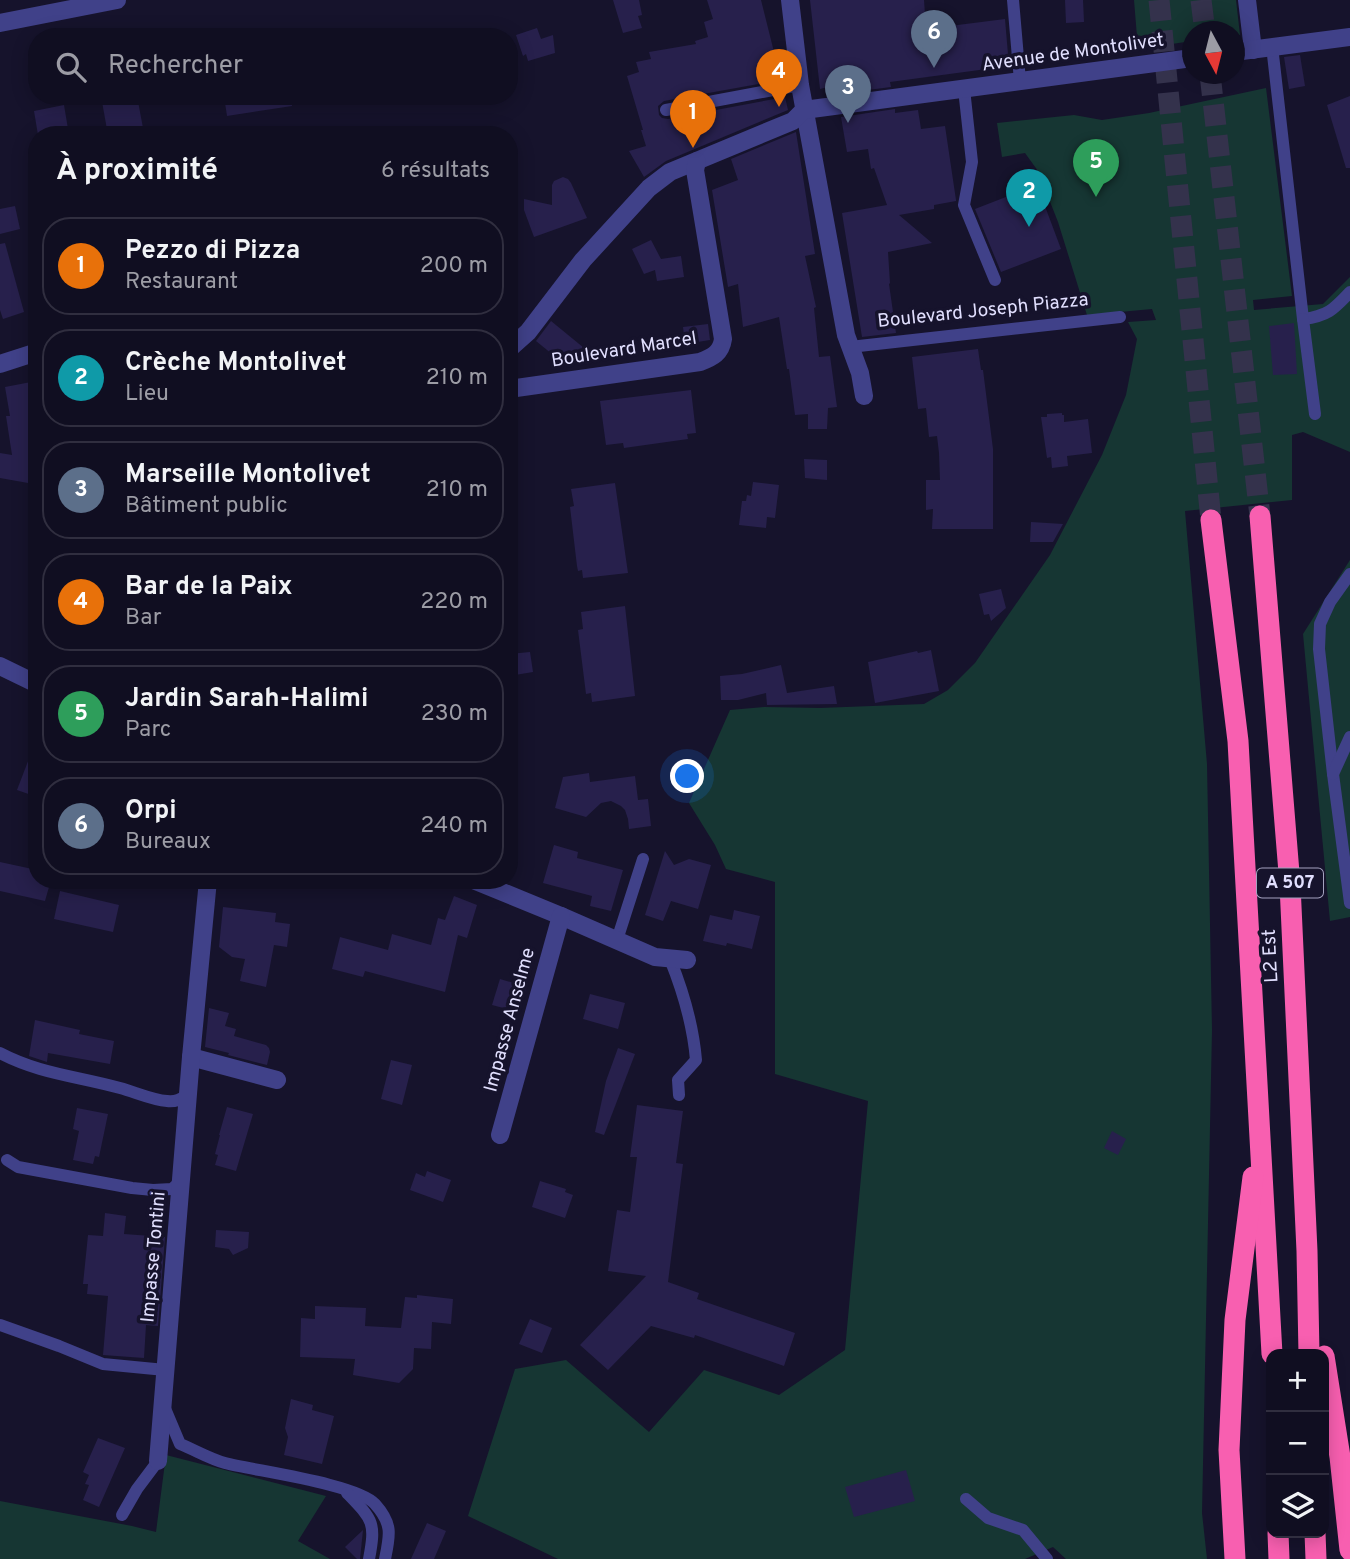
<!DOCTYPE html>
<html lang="fr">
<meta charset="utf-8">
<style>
body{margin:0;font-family:Overpass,sans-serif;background:#1e1c2e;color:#f1f3f6}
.controls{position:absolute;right:21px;bottom:21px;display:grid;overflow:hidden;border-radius:14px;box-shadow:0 4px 18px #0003}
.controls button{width:63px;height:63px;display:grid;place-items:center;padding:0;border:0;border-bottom:2px solid #302e3f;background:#100e21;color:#f1f3f6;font:35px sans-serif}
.compass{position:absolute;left:1182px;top:21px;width:63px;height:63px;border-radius:50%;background:#100e21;box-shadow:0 4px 18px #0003;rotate:173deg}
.you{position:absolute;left:688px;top:777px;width:24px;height:24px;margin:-18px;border:5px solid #fff;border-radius:50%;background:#1a73e8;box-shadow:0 0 0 10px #1a73e833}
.badge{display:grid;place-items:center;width:46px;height:46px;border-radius:50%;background:#db2777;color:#fff;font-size:23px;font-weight:700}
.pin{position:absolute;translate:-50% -58px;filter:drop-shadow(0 2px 4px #0008)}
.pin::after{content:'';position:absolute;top:37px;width:24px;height:21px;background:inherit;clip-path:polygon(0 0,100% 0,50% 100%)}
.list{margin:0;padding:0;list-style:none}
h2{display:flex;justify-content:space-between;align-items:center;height:91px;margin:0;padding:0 28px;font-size:30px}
h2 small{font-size:23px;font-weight:400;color:#9c9ca5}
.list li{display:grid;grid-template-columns:46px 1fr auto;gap:21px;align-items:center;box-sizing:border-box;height:98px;margin:0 14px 14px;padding:0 14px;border:2px solid #302e3f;border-radius:28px}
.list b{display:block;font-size:26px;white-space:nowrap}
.list p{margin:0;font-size:23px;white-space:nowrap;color:#9c9ca5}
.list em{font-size:23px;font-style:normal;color:#9c9ca5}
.icon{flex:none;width:38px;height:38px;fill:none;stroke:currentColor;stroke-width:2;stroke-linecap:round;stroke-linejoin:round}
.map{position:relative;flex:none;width:1350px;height:1559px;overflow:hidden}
.search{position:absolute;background:#100e21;box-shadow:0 4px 18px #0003;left:28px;top:28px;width:490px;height:77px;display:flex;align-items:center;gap:18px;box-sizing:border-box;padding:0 24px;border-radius:28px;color:#9c9ca5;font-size:26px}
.panel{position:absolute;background:#100e21;box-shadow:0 4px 18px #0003;left:28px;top:126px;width:490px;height:763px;border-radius:28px}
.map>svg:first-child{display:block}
</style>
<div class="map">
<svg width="1350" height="1559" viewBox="0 0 1350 1559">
<rect width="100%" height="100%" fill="#16132c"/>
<g fill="#163633">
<polygon points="1134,0 1236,0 1240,35 1235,36 1234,32 1192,32 1192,41 1138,49"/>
<polygon points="1266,88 1292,296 1253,300 1254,310 1323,304 1350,277 1350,452 1303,432 1292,435 1292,500 1185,511 1207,764 1212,1030 1202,1513 1207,1559 1066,1559 1053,1547 1025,1559 558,1559 468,1516 515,1369 566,1360 649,1432 704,1370 779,1395 845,1350 868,1101 775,1074 775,882 726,869 715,845 689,803 730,710 764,707 820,708 924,704 948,690 975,663 1050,555 1102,455 1126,395 1137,339 1128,322 1156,320 1152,309 1087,315 1058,222 1038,171 1025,153 1002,157 997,123 1074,115 1102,120 1149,113"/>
<polygon points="1350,560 1350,917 1330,921 1303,634"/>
<polygon points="166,1455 326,1496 298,1541 330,1559 0,1559 0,1501 132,1526 156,1532"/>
</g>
<g fill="#27204c">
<polygon points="613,0 639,0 642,15 638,16 642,28 623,33"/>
<polygon points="707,0 761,0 781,80 664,101 658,106 659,115 662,118 668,119 785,97 788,110 666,161 644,177 629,151 646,146 641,130 643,130 627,76 639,72 636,62 651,59 649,52 696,44 695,41 708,37 704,22 713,19"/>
<polygon points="810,0 924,0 925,14 942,12 942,27 1005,19 1009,66 890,82 891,87 837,94 836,85 820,89"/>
<polygon points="1065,0 1083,0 1084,22 1066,23"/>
<polygon points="537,28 541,39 553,35 555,53 528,61 526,54 523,56 516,35"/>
<polygon points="1300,55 1305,86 1289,89 1284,57"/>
<polygon points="101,96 137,96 143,128 108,135"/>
<polygon points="224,96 291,96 292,106 227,116"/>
<polygon points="1350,96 1350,168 1346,168 1327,105"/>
<polygon points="64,105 69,135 38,135 34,111"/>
<polygon points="895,109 895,113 918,110 921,129 945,126 956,200 956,201 934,205 934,209 899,215 932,243 888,252 890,283 889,284 896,333 862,337 842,213 887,205 874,168 871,169 868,149 847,152 841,117"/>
<polygon points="796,132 815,254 805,256 816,307 814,308 819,357 830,356 837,407 828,408 827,429 808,429 808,414 795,415 789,369 787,369 779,317 743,327 738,284 728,287 712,190 738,180 731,159"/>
<polygon points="563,177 568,179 571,183 587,218 534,237 524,210 524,199 552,205 552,185 554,181"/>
<polygon points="1037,185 1061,249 1001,272 975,209"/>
<polygon points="15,206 20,229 0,234 0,209"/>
<polygon points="651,240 661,259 681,256 684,277 657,281 655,270 644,274 632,249"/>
<polygon points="5,243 24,312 3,319 0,310 0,244"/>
<polygon points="551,321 584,348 568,367 536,341"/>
<polygon points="1294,323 1297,374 1273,375 1269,326"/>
<polygon points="708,324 710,340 685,344 683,327"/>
<polygon points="978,349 981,370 983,370 993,449 993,529 932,529 933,509 926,510 926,480 940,480 939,453 937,436 929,437 926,408 918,409 912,357"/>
<polygon points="31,382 37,416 37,474 30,473 28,483 0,478 0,453 12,455 6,416 10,416 5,387"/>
<polygon points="691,390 696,433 687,434 688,439 624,448 623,443 606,445 600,401"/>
<polygon points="1062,413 1062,415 1064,415 1064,422 1088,419 1092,453 1067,456 1068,466 1052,468 1051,457 1047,458 1041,417 1047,417 1047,414"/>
<polygon points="804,459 827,460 827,480 805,478"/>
<polygon points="753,482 779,485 775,518 767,517 766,528 739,525 742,501 746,501 747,495 751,496"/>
<polygon points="615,483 628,573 583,578 582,570 578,571 577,566 570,507 574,506 571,489"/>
<polygon points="1031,522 1063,524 1053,542 1030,542"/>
<polygon points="1001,589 1006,608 991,621 989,614 984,615 979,594"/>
<polygon points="625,606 635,696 592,702 591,693 586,694 578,630 583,629 581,612"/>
<polygon points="931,650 939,691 875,703 868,662 917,651 918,653"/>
<polygon points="530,652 533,672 509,676 509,654"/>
<polygon points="781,665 787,693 834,686 837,704 767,705 766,693 738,700 721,700 720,676 742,674"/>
<polygon points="35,743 37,744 37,797 17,790"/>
<polygon points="589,773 590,782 635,776 638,800 648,799 651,826 629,829 628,819 625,810 621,806 611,801 601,803 586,817 555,808 563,777"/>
<polygon points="554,845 578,852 577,858 623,870 611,911 590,906 592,896 543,883"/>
<polygon points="665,851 674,865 689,859 711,865 698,909 671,901 663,921 645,915"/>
<polygon points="0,862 37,870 37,880 51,880 45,901 0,891"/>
<polygon points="60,891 119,905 113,932 54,919"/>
<polygon points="454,896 477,905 467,938 458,935 445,992 365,971 363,977 332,969 340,937 388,950 392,934 431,945 438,918 445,920"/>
<polygon points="223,907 276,913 275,922 290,924 287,947 274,945 266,987 240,981 245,959 232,957 219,947"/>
<polygon points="734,910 760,916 752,949 727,943 726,946 703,941 710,915 732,920"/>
<polygon points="500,979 527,987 518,1012 492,1005"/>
<polygon points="590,994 625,1003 618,1029 583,1019"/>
<polygon points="209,1008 229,1013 225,1026 236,1029 234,1036 266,1045 269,1048 270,1052 267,1065 228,1055 229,1053 205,1047"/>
<polygon points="35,1020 80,1030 79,1034 114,1041 110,1064 48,1053 47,1062 29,1056"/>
<polygon points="618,1048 635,1054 604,1135 595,1132 606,1081"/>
<polygon points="391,1060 412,1065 402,1105 381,1099"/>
<polygon points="637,1105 683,1111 676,1163 683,1164 668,1282 699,1293 697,1299 795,1333 784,1366 695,1335 694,1338 651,1326 608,1370 580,1345 646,1276 608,1271 617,1210 630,1212 637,1157 630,1157"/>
<polygon points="227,1107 253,1114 236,1171 215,1165 218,1155 215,1154 220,1135 219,1135"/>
<polygon points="77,1108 108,1114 99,1157 95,1156 93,1164 73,1160 79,1131 73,1129"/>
<polygon points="1112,1131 1126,1139 1118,1155 1104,1148"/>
<polygon points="427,1171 451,1180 443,1202 410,1190 416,1173 425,1177"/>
<polygon points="540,1181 566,1189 565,1192 573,1195 565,1218 532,1207"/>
<polygon points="105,1213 126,1216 124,1234 165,1237 158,1326 146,1325 144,1358 103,1355 108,1296 87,1294 88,1284 83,1284 88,1235 103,1236"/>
<polygon points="216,1230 249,1232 248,1248 233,1255 229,1249 215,1247"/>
<polygon points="417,1295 453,1299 451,1324 432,1322 431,1349 414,1348 413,1369 399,1383 353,1375 355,1359 300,1357 301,1318 315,1319 315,1306 366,1308 365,1326 401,1328 405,1297 417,1298"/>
<polygon points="530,1319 552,1328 542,1353 519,1344"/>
<polygon points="291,1399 313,1405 312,1410 334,1416 322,1464 284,1455 288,1437 285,1428"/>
<polygon points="98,1438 125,1448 99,1507 83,1500 89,1485 85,1484 89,1475 83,1472"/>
<polygon points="906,1470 915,1501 854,1517 845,1487"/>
<polygon points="427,1523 446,1531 434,1559 411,1559"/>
<polygon points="363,1530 360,1559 357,1559 345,1547"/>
</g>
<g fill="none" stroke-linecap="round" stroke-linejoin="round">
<g stroke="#34324c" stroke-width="21" stroke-dasharray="21 10" stroke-linecap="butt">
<polyline points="1159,0 1211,520"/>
<polyline points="1201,0 1205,32"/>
<polyline points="1210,74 1260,516"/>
</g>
<g stroke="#404189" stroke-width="12">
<polyline points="1013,0 1020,81"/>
<path d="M1272 46 1303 319C1328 316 1334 309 1350 292"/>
<polyline points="964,89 972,162 964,205 995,280"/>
<polyline points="666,110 800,85"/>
<polyline points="1303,319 1315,414"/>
<polyline points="850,347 1120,317"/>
<polyline points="1350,574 1330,602 1320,624 1319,649 1333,774 1350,903"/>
<polyline points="1333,774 1350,737"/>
<polyline points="617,940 643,859"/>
<path d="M670 959C683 991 693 1025 696 1060L678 1080 679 1095"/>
<path d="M0 1053C40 1074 77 1076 120 1088 135 1092 152 1100 167 1101 176 1102 181 1099 188 1095"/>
<polyline points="7,1160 18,1167 132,1188 153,1190 172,1189 181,1181"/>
<polyline points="0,1325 59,1346 103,1364 165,1370"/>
<path d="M164 1406 180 1444C195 1450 210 1459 225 1463 256 1471 357 1484 375 1504 393 1524 390 1535 385 1559"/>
<path d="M347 1493C373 1520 376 1522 369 1559"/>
<polyline points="966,1499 988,1518 1023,1530 1047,1559"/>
<polyline points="122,1515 137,1489 158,1461"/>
</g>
<g stroke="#404189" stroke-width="18">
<polyline points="790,0 800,85 846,335 860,373 864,396"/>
<polyline points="1247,0 1253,50"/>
<polyline points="0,23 117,0"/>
<polyline points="1234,52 1350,37"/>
<polyline points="509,349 528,332 583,260 649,188 670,172 793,121 804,110 1192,58"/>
<polyline points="0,364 37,352"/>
<path d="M509 389 700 362C713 357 721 353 723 339L695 170 697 161"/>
<polyline points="0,666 37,684"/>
<polyline points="473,880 561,916 655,957 687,960"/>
<polyline points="191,1057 277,1080"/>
<polyline points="500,1135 561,916"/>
<polyline points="158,1461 191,1057 208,880"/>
</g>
<g stroke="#f85fb0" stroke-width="21">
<polyline points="1260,516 1290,885 1307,1251 1309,1354"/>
<polyline points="1211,520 1238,741 1272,1354"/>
<polyline points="1324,1356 1340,1457 1350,1550"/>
<polyline points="1278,1533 1279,1559"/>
<polyline points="1315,1533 1316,1559"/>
<polyline points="1235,1559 1229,1450 1235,1320 1253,1177"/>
</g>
</g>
<g text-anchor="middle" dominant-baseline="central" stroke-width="7" stroke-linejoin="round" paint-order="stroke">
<rect fill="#16132c" stroke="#a4a2bf" stroke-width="2" x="1257" y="868.5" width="66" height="29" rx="5"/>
<g font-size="18" font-weight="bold" fill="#e1dffe">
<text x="1290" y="883">A 507</text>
</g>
<g font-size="19" fill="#e1dffe" stroke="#16132c">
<text transform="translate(1073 53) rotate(-8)">Avenue de Montolivet</text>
<text transform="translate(983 311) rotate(-6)">Boulevard Joseph Piazza</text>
<text transform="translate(624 350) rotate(-9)">Boulevard Marcel</text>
<text transform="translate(1271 956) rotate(-93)">L2 Est</text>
<text transform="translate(510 1020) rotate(-75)">Impasse Anselme</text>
<text transform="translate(154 1257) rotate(-85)">Impasse Tontini</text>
</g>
</g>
</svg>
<div class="controls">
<button>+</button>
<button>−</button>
<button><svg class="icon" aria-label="layers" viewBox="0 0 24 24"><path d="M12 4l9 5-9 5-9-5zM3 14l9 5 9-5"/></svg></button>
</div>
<svg class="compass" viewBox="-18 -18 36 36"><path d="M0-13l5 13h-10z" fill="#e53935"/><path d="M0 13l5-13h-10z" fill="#9c9ca5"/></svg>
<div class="you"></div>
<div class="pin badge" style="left:693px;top:148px;background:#e8710a">1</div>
<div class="pin badge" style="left:1029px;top:227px;background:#0f9aa8">2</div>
<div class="pin badge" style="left:848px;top:123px;background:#5c6f8a">3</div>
<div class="pin badge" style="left:779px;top:107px;background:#e8710a">4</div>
<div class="pin badge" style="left:1096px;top:197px;background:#2e9e5b">5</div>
<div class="pin badge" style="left:934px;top:68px;background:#5c6f8a">6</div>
<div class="search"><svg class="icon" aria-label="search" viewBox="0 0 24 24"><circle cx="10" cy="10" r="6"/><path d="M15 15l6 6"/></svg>Rechercher</div>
<section class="panel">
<h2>À proximité<small>6 résultats</small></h2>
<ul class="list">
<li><span class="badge" style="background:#e8710a">1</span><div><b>Pezzo di Pizza</b><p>Restaurant</p></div><em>200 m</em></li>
<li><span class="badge" style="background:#0f9aa8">2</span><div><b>Crèche Montolivet</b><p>Lieu</p></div><em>210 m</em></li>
<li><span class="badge" style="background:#5c6f8a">3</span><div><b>Marseille Montolivet</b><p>Bâtiment public</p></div><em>210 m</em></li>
<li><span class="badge" style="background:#e8710a">4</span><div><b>Bar de la Paix</b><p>Bar</p></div><em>220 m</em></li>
<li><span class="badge" style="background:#2e9e5b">5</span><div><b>Jardin Sarah-Halimi</b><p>Parc</p></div><em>230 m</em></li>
<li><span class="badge" style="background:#5c6f8a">6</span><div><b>Orpi</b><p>Bureaux</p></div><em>240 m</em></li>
</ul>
</section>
</div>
